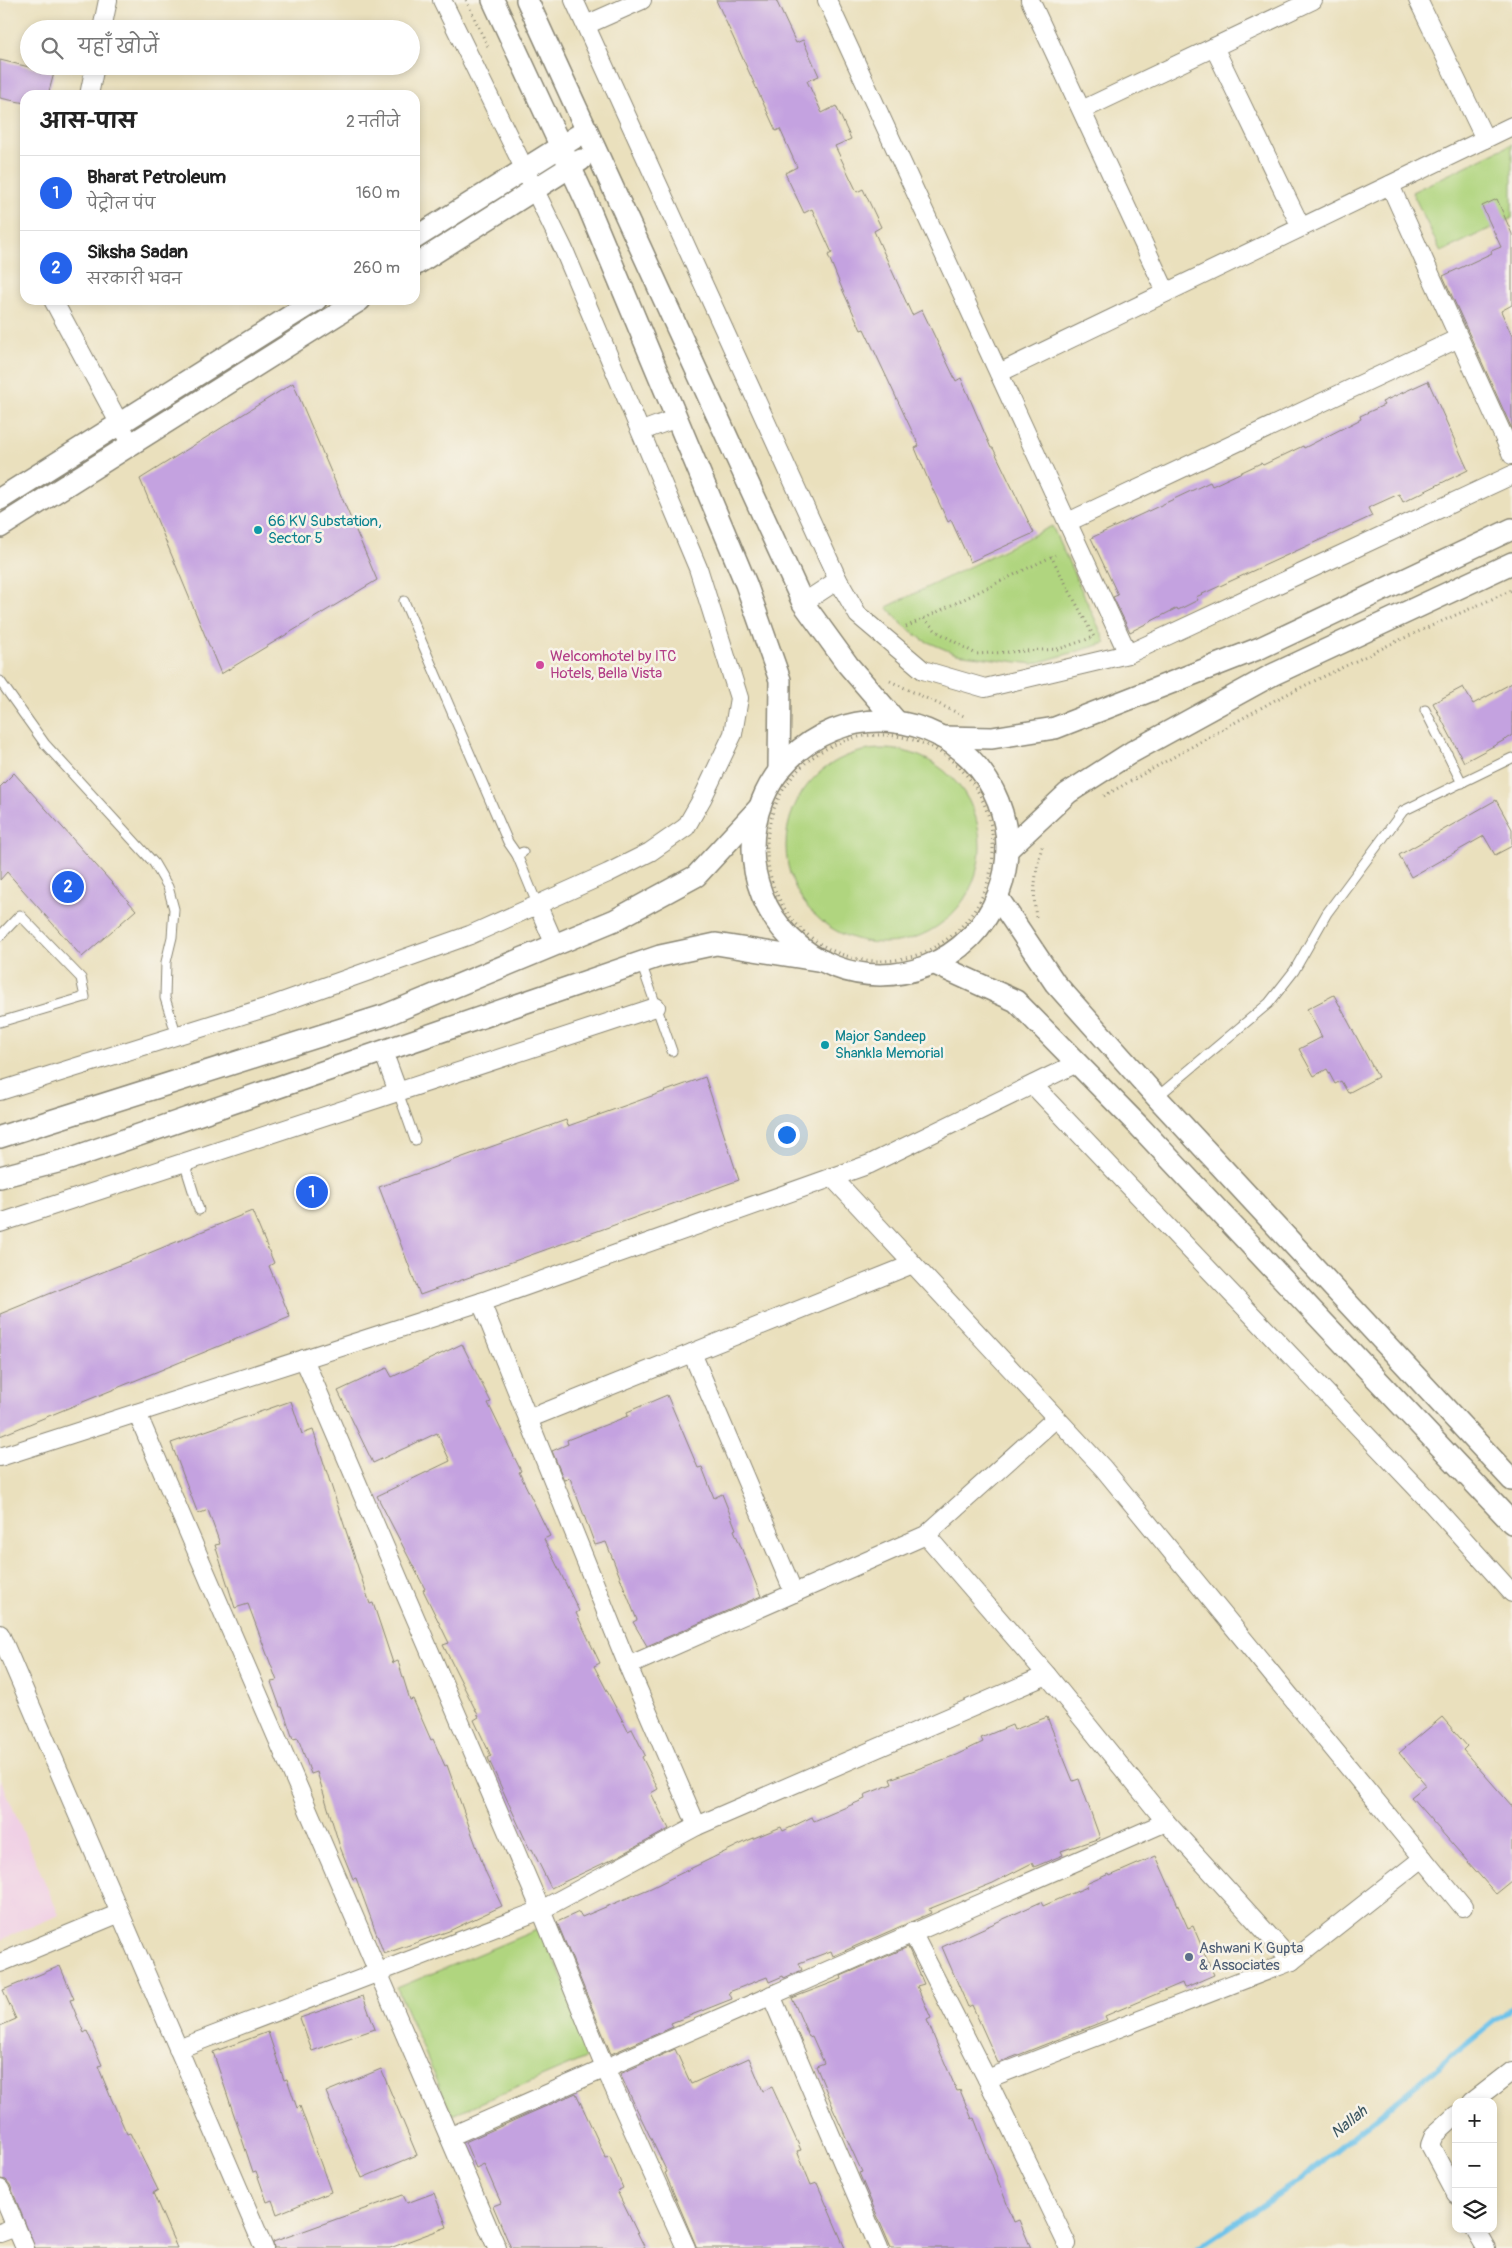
<!DOCTYPE html>
<html lang="hi">
<meta charset="utf-8">
<style>
body{margin:0;font-family:Pangolin,"Playpen Sans Deva",sans-serif;background:#f6f6f6;color:#222}
.controls{position:absolute;right:15px;bottom:15px;display:grid;overflow:hidden;border-radius:10px;box-shadow:0 2px 8px #0003}
.controls button{width:45px;height:45px;display:grid;place-items:center;padding:0;border:0;border-bottom:1px solid #e0e0e0;background:#fff;color:#222;font:25px sans-serif}
.you{position:absolute;left:786px;top:1134px;width:18px;height:18px;margin:-12px;border:4px solid #fff;border-radius:50%;background:#1a73e8;box-shadow:0 0 0 8px #1a73e833}
.badge{display:grid;place-items:center;width:32px;height:32px;border-radius:50%;background:#2563eb;color:#fff;font-size:16px;font-weight:700}
.pin{position:absolute;translate:-50% -50%;border:2px solid #fff;box-shadow:0 1px 5px #0006}
.list{margin:0;padding:0;list-style:none}
h2{display:flex;justify-content:space-between;align-items:center;height:65px;margin:0;padding:0 20px;font-size:21px}
h2 small{font-size:16px;font-weight:400;color:#767676}
.list li{display:grid;grid-template-columns:32px 1fr auto;gap:15px;align-items:center;box-sizing:border-box;height:75px;padding:0 20px;border-top:1px solid #e0e0e0}
.list b{display:block;font-size:19px;white-space:nowrap}
.list p{margin:0;font-size:16px;white-space:nowrap;color:#767676}
.list em{font-size:16px;font-style:normal;color:#767676}
.icon{flex:none;width:28px;height:28px;fill:none;stroke:currentColor;stroke-width:2;stroke-linecap:round;stroke-linejoin:round}
.map{position:relative;flex:none;width:1512px;height:2248px;overflow:hidden}
.search{position:absolute;background:#fff;box-shadow:0 2px 8px #0003;left:20px;top:20px;width:400px;height:55px;display:flex;align-items:center;gap:12px;box-sizing:border-box;padding:0 18px;border-radius:28px;color:#767676;font-size:19px}
.panel{position:absolute;background:#fff;box-shadow:0 2px 8px #0003;left:20px;top:90px;width:400px;height:215px;border-radius:15px}
.map>svg:first-child{display:block}
</style>
<div class="map">
<svg width="1512" height="2248" viewBox="0 0 1512 2248">
<rect width="100%" height="100%" fill="#f7f3e8"/>
<filter id="ink" filterUnits="userSpaceOnUse"><feTurbulence type="fractalNoise" baseFrequency=".02" numOctaves="2"/><feDisplacementMap in="SourceGraphic" scale="10" xChannelSelector="R" yChannelSelector="G"/><feConvolveMatrix kernelMatrix="1 2 1 2 8 2 1 2 1" color-interpolation-filters="sRGB"/></filter>
<filter id="wash" filterUnits="userSpaceOnUse"><feTurbulence type="fractalNoise" baseFrequency=".0096" numOctaves="4" result="noise"/><feDisplacementMap in="SourceGraphic" scale="20" xChannelSelector="R" yChannelSelector="G"/><feGaussianBlur stdDeviation="1.12" result="paint"/><feColorMatrix in="noise" values="0 0 0 0 0 0 0 0 0 0 0 0 0 0 0 0 0 1.4 0 .05"/><feComposite in="paint" operator="in"/></filter>
<g filter="url(#wash)">
<rect width="100%" height="100%" fill="#eae0bd"/>
<polygon fill="#f0d0e5" points="0,1778 59,1915 0,1940"/>
<g fill="#b0d57f" stroke="#6e8055">
<polygon points="1512,144 1512,218 1441,252 1412,192"/>
<polygon points="1052,526 1106,643 1033,664 956,654 923,640 902,624 887,607"/>
<circle cx="883" cy="846" r="97"/>
<polygon points="541,1928 595,2054 452,2115 397,1988"/>
</g>
<g fill="none" stroke-linecap="round" stroke-linejoin="round">
<polyline stroke="#6dc3ea" stroke-width="5.5" points="1197,2248 1298,2181 1512,2007"/>
</g>
<g id="blocks">
<g fill="#c4a2e0">
<polygon points="716,0 776,0 796,43 803,40 819,76 807,81 822,113 836,106 851,139 835,146 857,192 863,189 881,227 874,231 912,315 922,310 956,381 961,378 991,448 993,448 1034,533 970,562 951,520 948,522 927,477 915,448 919,446 864,329 861,330 843,291 828,255 832,253 812,209 804,213 785,173 797,167 780,129 776,131"/>
<polygon points="0,60 54,73 48,95 25,95 25,103 0,98"/>
<polygon points="1497,199 1512,234 1512,305 1501,311 1512,336 1512,429 1443,276 1492,253 1491,251 1501,247 1482,206"/>
<polygon points="1428,381 1468,470 1403,502 1399,494 1368,508 1372,516 1196,597 1198,600 1178,610 1177,608 1130,632 1113,597 1118,595 1091,538 1210,482 1212,486 1261,463 1263,465 1303,446 1304,448 1361,419 1360,416 1384,405 1382,402"/>
<polygon points="293,383 377,580 221,674 140,479"/>
<polygon points="1512,683 1512,736 1464,762 1433,703 1463,687 1473,704"/>
<polygon points="14,773 136,910 82,957 7,872 0,880 0,787"/>
<polygon points="1496,800 1512,829 1512,846 1495,855 1484,836 1411,877 1399,855"/>
<polygon points="1334,995 1378,1077 1348,1093 1341,1081 1335,1084 1327,1069 1314,1076 1299,1049 1322,1037 1307,1009"/>
<polygon points="705,1077 739,1180 420,1295 379,1187 566,1120 568,1126"/>
<polygon points="252,1211 274,1263 269,1266 290,1317 0,1436 0,1314"/>
<polygon points="462,1344 491,1402 488,1403 521,1471 519,1472 550,1536 544,1539 579,1611 576,1613 600,1663 594,1666 628,1731 632,1729 645,1755 642,1757 658,1789 651,1793 669,1829 619,1856 551,1888 532,1849 530,1850 488,1758 491,1756 474,1720 479,1717 443,1645 449,1643 423,1590 425,1589 377,1496 450,1461 437,1433 373,1463 338,1391 387,1368 392,1377"/>
<polygon points="667,1395 698,1468 702,1467 714,1498 722,1494 736,1529 734,1530 761,1596 647,1646 633,1622 637,1620 606,1542 595,1545 570,1478 564,1480 552,1451 568,1444 567,1440 628,1416 627,1412"/>
<polygon points="291,1401 302,1434 313,1430 370,1604 373,1603 393,1663 398,1661 410,1700 413,1699 431,1740 433,1739 445,1766 447,1765 486,1873 502,1906 449,1931 384,1954 356,1878 353,1879 340,1847 317,1772 311,1774 298,1738 293,1739 282,1707 280,1707 271,1682 277,1681 248,1604 235,1608 215,1545 220,1544 208,1510 198,1514 171,1443"/>
<polygon points="1047,1717 1073,1781 1079,1779 1100,1838 1061,1851 1063,1855 1034,1867 1032,1863 993,1883 929,1909 931,1913 833,1956 831,1951 799,1963 802,1970 784,1978 783,1976 769,1982 767,1977 729,1992 732,1999 671,2023 673,2027 611,2054 557,1922 579,1912 582,1917 651,1888 749,1840 781,1827 783,1831 812,1817 814,1821 865,1799 864,1795 892,1784 890,1779 956,1755 983,1742 981,1738 1012,1725 1014,1730"/>
<polygon points="1442,1717 1467,1746 1463,1750 1512,1806 1512,1881 1496,1894 1411,1797 1426,1785 1399,1753"/>
<polygon points="1156,1856 1188,1928 1193,1926 1214,1975 1184,1988 1182,1983 1105,2016 1107,2020 998,2063 972,2005 968,2007 942,1947 1041,1902 1043,1906 1087,1887 1086,1884 1109,1874 1110,1876"/>
<polygon points="908,1947 924,1984 917,1986 931,2018 927,2020 941,2054 957,2091 960,2090 972,2119 974,2118 1014,2222 1019,2220 1031,2248 891,2248 859,2173 862,2172 832,2107 833,2107 816,2066 824,2063 812,2036 809,2037 792,1998 842,1979 841,1976"/>
<polygon points="60,1966 74,1999 70,2000 84,2033 87,2031 102,2065 98,2066 111,2098 127,2134 130,2133 158,2190 153,2193 177,2248 35,2248 10,2185 6,2180 0,2179 0,2026 16,2019 3,1990"/>
<polygon points="363,1996 375,2029 312,2051 300,2018"/>
<polygon points="268,2032 284,2080 287,2079 297,2108 300,2106 331,2192 277,2214 272,2200 267,2202 256,2171 253,2172 213,2052"/>
<polygon points="675,2049 691,2084 749,2058 763,2091 772,2087 801,2150 797,2151 811,2185 817,2183 845,2248 697,2248 665,2173 667,2172 620,2074"/>
<polygon points="381,2069 417,2155 362,2178 326,2092"/>
<polygon points="576,2093 606,2158 610,2157 623,2188 617,2191 645,2248 511,2248 493,2206 501,2203 484,2164 476,2168 465,2142"/>
<polygon points="434,2193 447,2227 390,2248 274,2248 273,2242 403,2195 407,2203"/>
</g>
</g>
</g>
<g filter="url(#ink)">
<use href="#blocks" fill-opacity="0" stroke="#8a8674" stroke-width="1"/>
<g fill="none" stroke-linecap="round" stroke-linejoin="round">
<g stroke="#8a8674" stroke-width="11">
<g id="service">
<polyline points="404,601 508,842 517,855"/>
<polyline points="0,681 45,744 154,863 168,887 174,909 172,937 166,962 165,998 177,1036"/>
<polyline points="1425,710 1462,783"/>
<polyline points="523,852 517,855 538,906"/>
<polyline points="0,936 20,915 81,978 85,997 0,1022"/>
<polyline points="641,963 672,1051"/>
<polyline points="398,1092 415,1140"/>
<polyline points="1157,1097 1269,1003 1294,971 1327,913 1403,811 1512,758"/>
<polyline points="184,1162 199,1210"/>
</g>
</g>
<g stroke="#8a8674" stroke-width="20">
<g id="minor">
<polyline points="574,0 838,580 858,615 923,670 985,688 1128,654 1512,475"/>
<polyline points="827,0 1128,654"/>
<polyline points="1030,0 1166,292"/>
<polyline points="1418,0 1485,139"/>
<polyline points="586,25 642,0"/>
<polyline points="102,29 108,0"/>
<polyline points="1214,47 1301,227"/>
<polyline points="89,95 95,66"/>
<polyline points="1082,110 1313,0"/>
<polyline points="1390,185 1512,455"/>
<polyline points="53,300 131,445"/>
<polyline points="999,373 1512,126"/>
<polyline points="642,431 677,418"/>
<polyline points="1068,522 1459,338"/>
<polyline points="803,603 838,580"/>
<polyline points="538,906 555,945"/>
<polyline points="383,1051 398,1092"/>
<polyline points="1033,1085 1432,1504 1512,1593"/>
<polyline points="0,1091 271,1006 470,935 608,873 650,852 686,827 703,797 733,734 739,698 698,568 564,250 442,0"/>
<polyline points="832,1177 1103,1468 1463,1907"/>
<polyline points="0,1223 656,1007"/>
<polyline points="481,1302 628,1666 697,1826"/>
<polyline points="692,1353 794,1593"/>
<polyline points="304,1359 541,1910 605,2068 686,2248"/>
<polyline points="137,1413 497,2248"/>
<polyline points="528,1419 913,1264"/>
<polyline points="0,1457 481,1302 870,1164 1077,1063"/>
<polyline points="926,1535 1047,1675 1166,1822 1292,1961"/>
<polyline points="0,1634 264,2248"/>
<polyline points="628,1666 926,1535 1056,1418"/>
<polyline points="912,1932 987,2079 1067,2244"/>
<polyline points="0,1963 120,1913"/>
<polyline points="771,1995 879,2248"/>
<polyline points="178,2049 541,1910 697,1826 1047,1675"/>
<polyline points="987,2079 1292,1961 1423,1858"/>
<polyline points="1472,2102 1512,2071"/>
<polyline points="1456,2115 1434,2135 1430,2145 1456,2194"/>
<polyline points="449,2137 1166,1822"/>
<polyline points="0,2189 25,2248"/>
<polyline points="1475,2229 1486,2248"/>
<polyline points="0,2233 16,2227"/>
</g>
</g>
<g stroke="#8a8674" stroke-width="24">
<g id="tertiary">
<polyline points="493,0 586,201 746,584 780,680 779,770"/>
<polyline points="527,0 803,603 848,665 897,722"/>
<polyline points="415,238 587,130"/>
<polyline points="415,265 581,160"/>
<polyline points="0,499 316,300"/>
<polyline points="0,527 360,300"/>
<circle cx="880" cy="848" r="127"/>
<polyline points="941,737 992,738 1055,728 1260,648 1512,529"/>
<polyline points="1008,849 1068,793 1132,752 1272,675 1512,563"/>
<polyline points="998,898 1055,983 1161,1102 1512,1480"/>
<polyline points="935,964 1016,1001 1139,1126 1512,1523"/>
<polyline points="0,1137 386,1015 615,920 696,876 759,808"/>
<polyline points="0,1177 69,1159 660,956 716,944 823,961"/>
</g>
</g>
<g stroke="#8a8674" stroke-width="3" stroke-dasharray="1 4" stroke-linecap="butt">
<polyline points="466,0 488,47"/>
<polyline points="924,618 936,631 976,654 1059,649 1094,637 1051,556"/>
<polyline points="906,627 1055,555"/>
<polyline points="890,681 966,717"/>
<circle cx="880" cy="848" r="113"/>
<polyline points="1104,796 1275,700 1393,643 1512,590"/>
<path d="M1036 917C1032 894 1036 866 1043 844"/>
</g>
<use href="#service" stroke="#fff" stroke-width="9"/>
<use href="#minor" stroke="#fff" stroke-width="18"/>
<use href="#tertiary" stroke="#fff" stroke-width="21"/>
</g>
</g>
<g fill="#0f9aa8" stroke="#f7f3e8" stroke-width="2">
<circle cx="258" cy="530" r="5"/>
<circle cx="825" cy="1045" r="5"/>
</g>
<circle fill="#d1479c" stroke="#f7f3e8" stroke-width="2" cx="540" cy="665" r="5"/>
<circle fill="#5c6f8a" stroke="#f7f3e8" stroke-width="2" cx="1189" cy="1957" r="5"/>
<g text-anchor="middle" dominant-baseline="central" stroke-width="5" stroke-linejoin="round" paint-order="stroke">
<g font-size="15" fill="#0d838f" stroke="#f7f3e8" text-anchor="start">
<text x="268" y="521">66 KV Substation,<tspan x="268" dy="17">Sector 5</tspan></text>
<text x="835" y="1036">Major Sandeep<tspan x="835" dy="17">Shankla Memorial</tspan></text>
</g>
<g font-size="15" fill="#b23c85" stroke="#f7f3e8" text-anchor="start">
<text x="550" y="656">Welcomhotel by ITC<tspan x="550" dy="17">Hotels, Bella Vista</tspan></text>
</g>
<g font-size="15" fill="#4e5e75" stroke="#f7f3e8" text-anchor="start">
<text x="1199" y="1948">Ashwani K Gupta<tspan x="1199" dy="17">&amp; Associates</tspan></text>
</g>
<g font-size="16" font-style="italic" fill="#3f5964" stroke="#f7f3e8">
<text transform="translate(1349 2122) rotate(-39)">Nallah</text>
</g>
</g>
</svg>
<div class="controls">
<button>+</button>
<button>−</button>
<button><svg class="icon" aria-label="layers" viewBox="0 0 24 24"><path d="M12 4l9 5-9 5-9-5zM3 14l9 5 9-5"/></svg></button>
</div>
<div class="you"></div>
<div class="pin badge" style="left:312px;top:1192px">1</div>
<div class="pin badge" style="left:68px;top:887px">2</div>
<div class="search"><svg class="icon" aria-label="search" viewBox="0 0 24 24"><circle cx="10" cy="10" r="6"/><path d="M15 15l6 6"/></svg>यहाँ खोजें</div>
<section class="panel">
<h2>आस-पास<small>2 नतीजे</small></h2>
<ul class="list">
<li><span class="badge">1</span><div><b>Bharat Petroleum</b><p>पेट्रोल पंप</p></div><em>160 m</em></li>
<li><span class="badge">2</span><div><b>Siksha Sadan</b><p>सरकारी भवन</p></div><em>260 m</em></li>
</ul>
</section>
</div>
